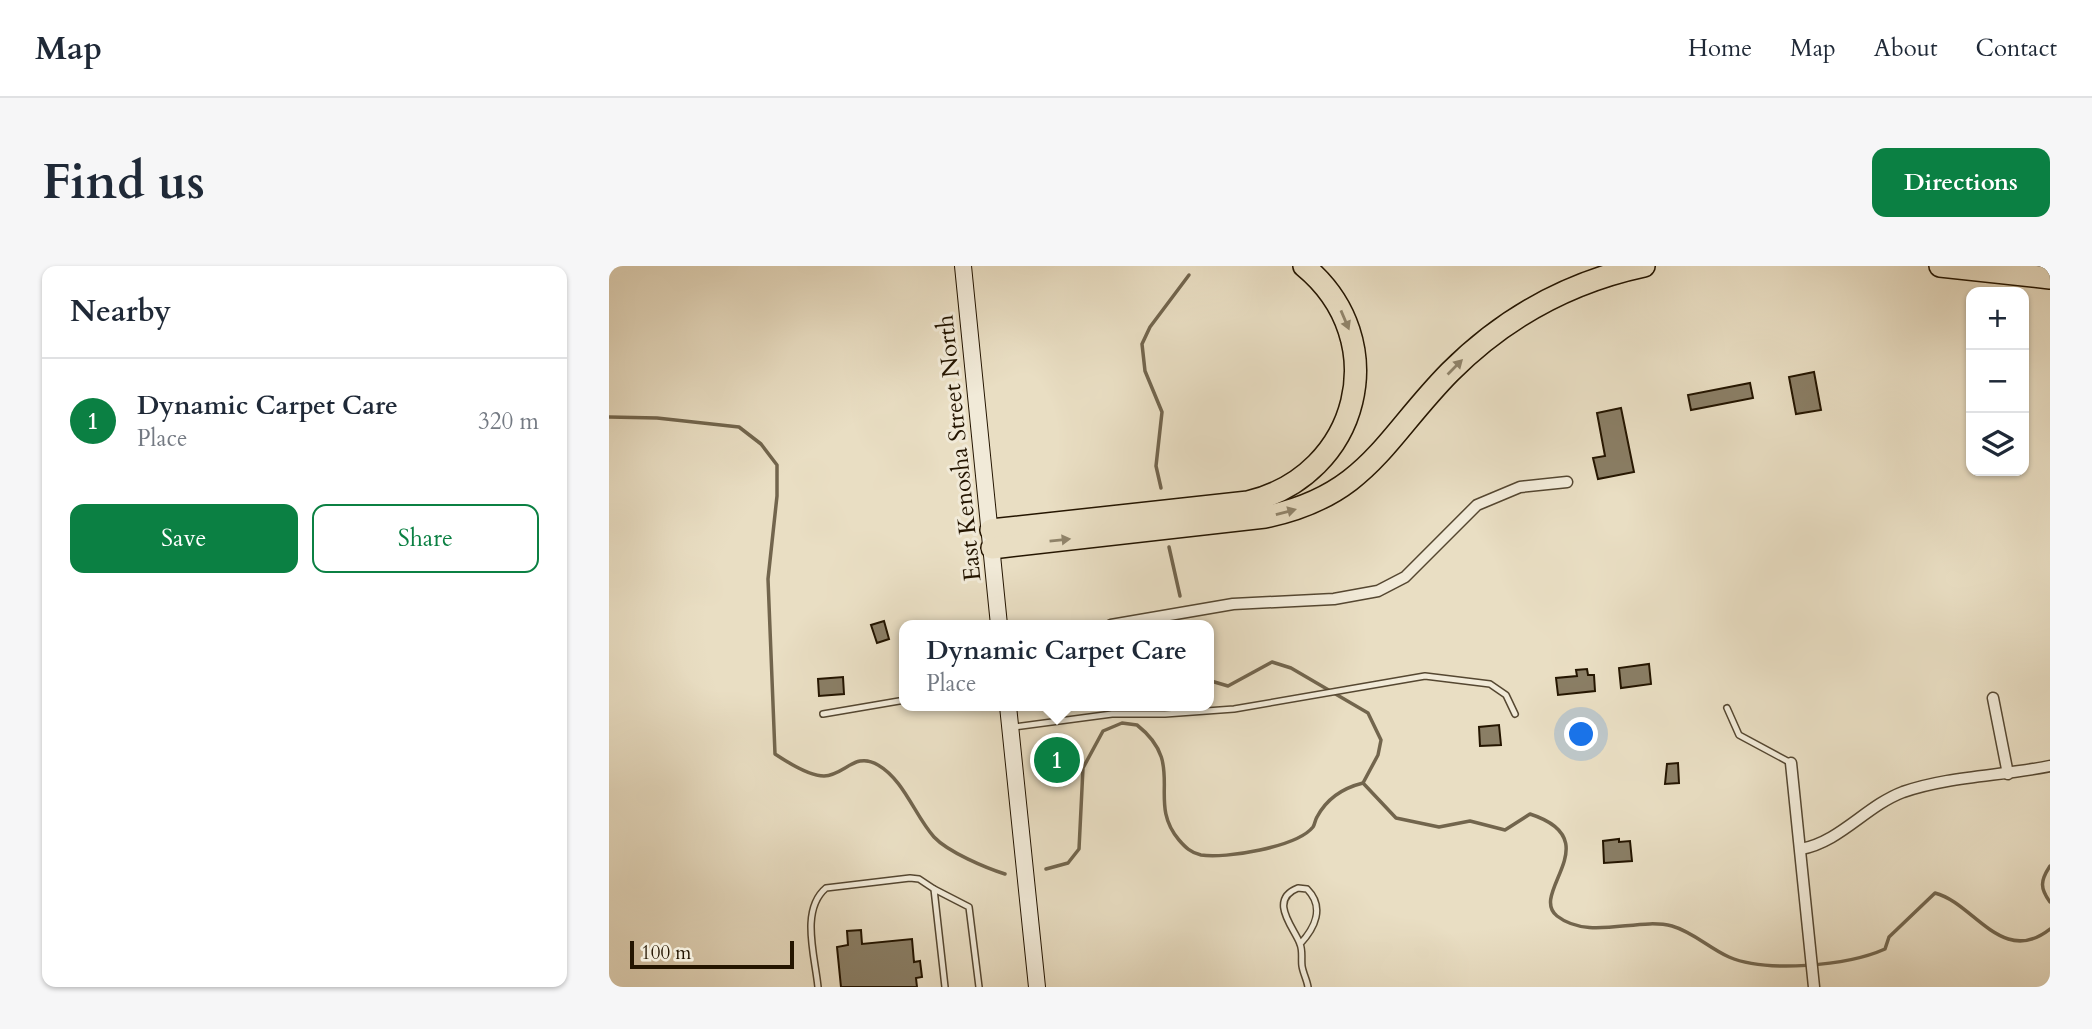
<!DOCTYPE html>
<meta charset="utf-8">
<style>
body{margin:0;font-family:Cardo,serif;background:#f6f6f7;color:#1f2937}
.controls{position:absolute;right:21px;top:21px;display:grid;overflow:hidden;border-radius:14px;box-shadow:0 2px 5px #0004}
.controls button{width:63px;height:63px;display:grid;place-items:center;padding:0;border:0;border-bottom:2px solid #e0e1e3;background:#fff;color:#1f2937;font:35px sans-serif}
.scale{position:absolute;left:21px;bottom:18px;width:164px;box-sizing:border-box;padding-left:7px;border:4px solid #241500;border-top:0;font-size:19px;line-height:24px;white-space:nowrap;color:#241500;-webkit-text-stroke:5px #f1ead8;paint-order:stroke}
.you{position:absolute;left:973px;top:469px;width:24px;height:24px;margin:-18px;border:5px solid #fff;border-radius:50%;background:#1a73e8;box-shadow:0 0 0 10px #1a73e833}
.badge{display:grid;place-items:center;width:46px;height:46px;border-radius:50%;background:#0b8043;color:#fff;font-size:23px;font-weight:700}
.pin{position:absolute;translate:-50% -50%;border:4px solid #fff;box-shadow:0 2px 7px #0006}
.popup{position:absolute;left:290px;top:354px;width:315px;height:91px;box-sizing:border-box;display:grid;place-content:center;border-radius:14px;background:#fff;filter:drop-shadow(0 2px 5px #0005);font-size:23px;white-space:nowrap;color:#747a83}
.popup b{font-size:26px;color:#1f2937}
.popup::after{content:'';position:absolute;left:50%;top:100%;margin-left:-14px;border:14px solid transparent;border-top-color:#fff}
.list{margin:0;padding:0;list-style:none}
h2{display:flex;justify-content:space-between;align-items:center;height:91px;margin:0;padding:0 28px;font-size:30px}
h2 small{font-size:23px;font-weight:400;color:#747a83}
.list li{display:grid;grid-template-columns:46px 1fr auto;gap:21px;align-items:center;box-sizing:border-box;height:126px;padding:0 28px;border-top:2px solid #e0e1e3}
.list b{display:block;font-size:26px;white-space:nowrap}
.list p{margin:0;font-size:23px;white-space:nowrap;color:#747a83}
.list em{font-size:23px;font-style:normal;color:#747a83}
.actions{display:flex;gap:14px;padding:21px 28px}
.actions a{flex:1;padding:16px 0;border:2px solid #0b8043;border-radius:14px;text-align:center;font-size:24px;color:#0b8043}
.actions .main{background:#0b8043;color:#fff}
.icon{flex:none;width:38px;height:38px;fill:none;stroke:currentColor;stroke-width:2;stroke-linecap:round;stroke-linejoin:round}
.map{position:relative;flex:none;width:1441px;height:721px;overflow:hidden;border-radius:14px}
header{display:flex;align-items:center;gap:42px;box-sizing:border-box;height:98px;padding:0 35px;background:#fff;border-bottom:2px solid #e0e1e3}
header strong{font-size:33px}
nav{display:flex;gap:38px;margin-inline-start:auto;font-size:24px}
.intro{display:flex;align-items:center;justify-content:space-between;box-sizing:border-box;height:168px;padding:0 42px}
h1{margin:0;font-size:49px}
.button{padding:18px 32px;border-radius:14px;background:#0b8043;color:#fff;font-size:24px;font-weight:700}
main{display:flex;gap:42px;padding:0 42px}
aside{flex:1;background:#fff;border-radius:14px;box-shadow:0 2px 5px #0004}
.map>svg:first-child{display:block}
</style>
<header>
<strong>Map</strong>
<nav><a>Home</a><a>Map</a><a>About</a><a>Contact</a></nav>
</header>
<div class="intro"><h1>Find us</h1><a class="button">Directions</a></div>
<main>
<aside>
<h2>Nearby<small></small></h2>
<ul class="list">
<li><span class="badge">1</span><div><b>Dynamic Carpet Care</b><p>Place</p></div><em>320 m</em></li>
</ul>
<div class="actions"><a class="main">Save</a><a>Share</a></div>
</aside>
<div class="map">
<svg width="1441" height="721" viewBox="0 0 1441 721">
<rect width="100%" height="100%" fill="#e9dec3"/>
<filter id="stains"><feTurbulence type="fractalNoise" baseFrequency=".00286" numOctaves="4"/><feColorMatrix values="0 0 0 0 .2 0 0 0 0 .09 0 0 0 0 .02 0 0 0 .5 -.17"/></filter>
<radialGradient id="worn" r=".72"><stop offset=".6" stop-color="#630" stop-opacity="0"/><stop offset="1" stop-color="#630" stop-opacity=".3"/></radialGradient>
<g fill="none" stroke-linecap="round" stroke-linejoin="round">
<g stroke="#72654d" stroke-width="3.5">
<path d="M0 151 48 152 130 161 152 178 168 199V230L159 313 166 488C178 496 200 510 215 510 236 509 246 485 269 499 295 514 306 550 325 571 339 586 377 602 396 608"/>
<polyline points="552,222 547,200 553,146 536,105 533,78 541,61 580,9"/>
<polyline points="560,281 571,330"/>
<path d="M754 517 787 552 830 561 861 555 896 564 921 548C1001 574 919 627 948 650 980 675 1028 651 1063 660 1084 666 1100 682 1120 691 1157 707 1238 700 1276 683L1280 671 1326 627C1365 637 1393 701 1441 663"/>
<path d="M1441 600C1431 615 1431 622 1441 636"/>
<path d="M437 603 459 597 470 583 474 502 494 465 513 457 528 459C579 499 536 534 570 574 576 581 582 587 592 589 616 593 688 581 704 561 706 558 706 554 708 551 718 532 734 522 754 517L769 489 772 474 759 447 682 402 663 396 619 420 602 415 600 409"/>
</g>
</g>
<g fill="#8a7e65" stroke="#241500" stroke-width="2">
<polygon points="1205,106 1212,144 1187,148 1180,111"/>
<polygon points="1141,117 1144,132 1082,144 1079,129"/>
<polygon points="1012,142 1025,206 989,213 984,192 996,190 988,147"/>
<polygon points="275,355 280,373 268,377 262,359"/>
<polygon points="1040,398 1042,418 1012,422 1010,402"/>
<polygon points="978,403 979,409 985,409 986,425 949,429 947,412 968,410 967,404"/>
<polygon points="234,411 235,428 210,430 209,413"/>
<polygon points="890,459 892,479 871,480 870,461"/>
<polygon points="457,481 458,505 438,506 437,482"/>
<polygon points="1069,497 1070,517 1056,518 1058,498"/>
<polygon points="1010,573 1010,576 1021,575 1023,595 995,597 994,575"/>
<polygon points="252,664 253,678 303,673 305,696 311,695 313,711 307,712 308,721 232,721 228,681 239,679 238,665"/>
</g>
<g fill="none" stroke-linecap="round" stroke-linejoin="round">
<g stroke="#554731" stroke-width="8">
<g id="lane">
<polyline points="1118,442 1130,469 1182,497"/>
<polyline points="214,448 296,434"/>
<polyline points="405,461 503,448 556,448 625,443 816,410 881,418 897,429 906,448"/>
<polyline points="325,623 360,641 370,721"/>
<path d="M691 678C706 662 716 641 698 623L689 622C658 634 686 663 691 678 694 685 692 693 693 700 694 707 698 714 699 721"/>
<path d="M209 721C206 690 191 644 217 622L301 612 310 613 325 623 336 721"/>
</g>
</g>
<g stroke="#554731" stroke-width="13">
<g id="street">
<polyline points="502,359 624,338 725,333 769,325 796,311 868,239 911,221 958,216"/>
<polyline points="1384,432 1399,508"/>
<polyline points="1182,497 1205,721"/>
<path d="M1192 583C1231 576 1257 540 1294 526 1340 510 1393 510 1441 500"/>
</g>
</g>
<g stroke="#241500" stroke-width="18">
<g id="secondary">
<polyline points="354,0 390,359"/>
<polyline points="399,440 428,721"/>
</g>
</g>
<g stroke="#241500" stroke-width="24">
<g id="highway">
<polyline points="1331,0 1441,12"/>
<path d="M382 264 639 236C751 209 785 74 695 0"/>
<path d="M383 282 656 251C758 230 775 173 841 106 895 52 960 16 1035 0"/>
</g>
</g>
<use href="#lane" stroke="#f1ead8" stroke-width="5"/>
<use href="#street" stroke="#f1ead8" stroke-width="10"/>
<use href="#secondary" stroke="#f1ead8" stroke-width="16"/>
<use href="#highway" stroke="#e9dec3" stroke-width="21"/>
</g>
<defs><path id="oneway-solid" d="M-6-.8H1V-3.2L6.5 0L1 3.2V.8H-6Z" transform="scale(1.75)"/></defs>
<g fill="#90846b">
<use href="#oneway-solid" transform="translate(736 54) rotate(67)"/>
<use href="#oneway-solid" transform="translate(846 101) rotate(-45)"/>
<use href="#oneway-solid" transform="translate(677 246) rotate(-15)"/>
<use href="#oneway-solid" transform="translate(451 274) rotate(-6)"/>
</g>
<g text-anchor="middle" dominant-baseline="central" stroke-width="6" stroke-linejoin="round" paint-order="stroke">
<g font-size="24" fill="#241500" stroke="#f1ead8">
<text transform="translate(350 182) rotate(-96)">East Kenosha Street North</text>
</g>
</g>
<rect width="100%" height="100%" filter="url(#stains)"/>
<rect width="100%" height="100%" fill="url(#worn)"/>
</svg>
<div class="controls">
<button>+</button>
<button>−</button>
<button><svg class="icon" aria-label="layers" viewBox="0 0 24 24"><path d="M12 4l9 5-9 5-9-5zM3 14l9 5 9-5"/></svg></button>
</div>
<div class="scale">100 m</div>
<div class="you"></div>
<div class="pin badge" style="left:448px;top:494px">1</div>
<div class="popup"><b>Dynamic Carpet Care</b>Place</div>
</div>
</main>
